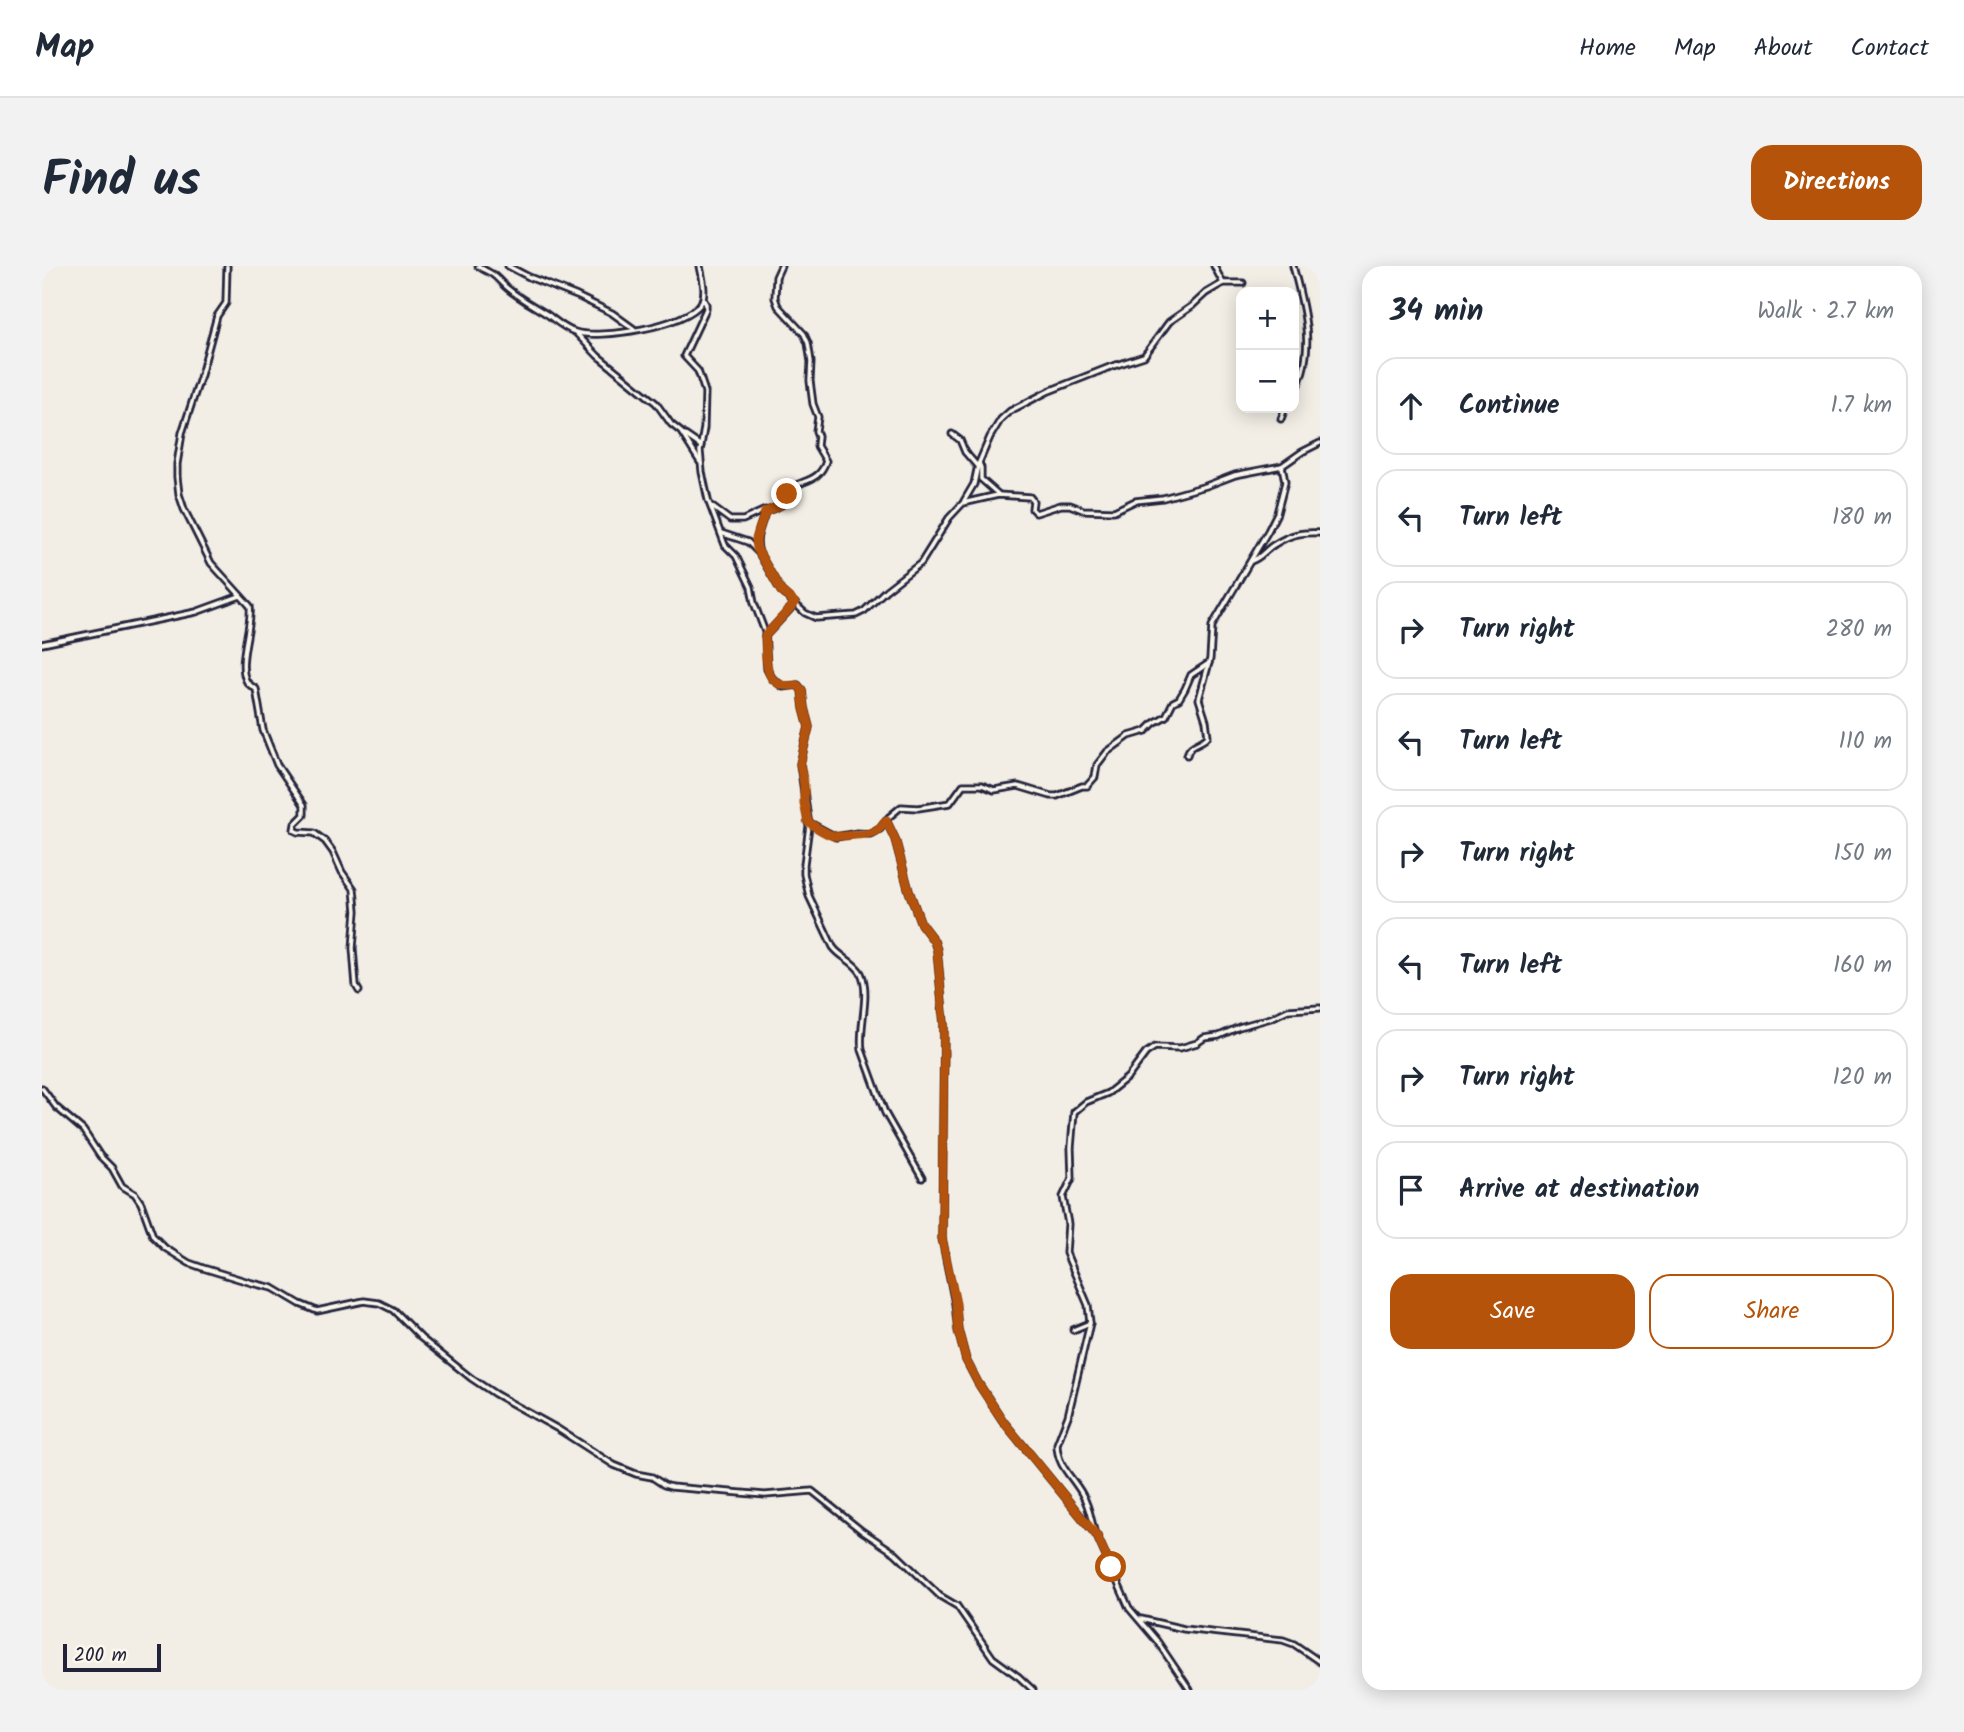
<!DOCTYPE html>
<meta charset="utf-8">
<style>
body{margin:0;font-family:Kalam,sans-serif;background:#f2f2f3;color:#1f2937}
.controls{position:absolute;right:21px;top:21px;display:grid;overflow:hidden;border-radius:14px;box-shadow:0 4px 18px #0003}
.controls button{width:63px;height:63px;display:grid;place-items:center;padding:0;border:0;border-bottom:2px solid #e0e1e3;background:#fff;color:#1f2937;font:35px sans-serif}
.scale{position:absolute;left:21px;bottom:18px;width:98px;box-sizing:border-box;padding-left:7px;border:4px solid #22223b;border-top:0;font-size:19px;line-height:24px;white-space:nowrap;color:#22223b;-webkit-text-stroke:5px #fbf7ec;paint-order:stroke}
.stop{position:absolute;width:21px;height:21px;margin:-16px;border:5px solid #b45309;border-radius:50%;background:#fff}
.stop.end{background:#b45309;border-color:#fff;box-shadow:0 2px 7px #0008}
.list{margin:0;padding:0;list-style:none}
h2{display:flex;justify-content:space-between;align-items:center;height:91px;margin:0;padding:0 28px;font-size:30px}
h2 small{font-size:23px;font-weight:400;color:#747a83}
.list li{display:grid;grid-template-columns:46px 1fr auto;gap:21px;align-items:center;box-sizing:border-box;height:98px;margin:0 14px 14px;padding:0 14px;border:2px solid #e0e1e3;border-radius:21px}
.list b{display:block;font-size:26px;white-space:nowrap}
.list em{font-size:23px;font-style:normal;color:#747a83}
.actions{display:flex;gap:14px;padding:21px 28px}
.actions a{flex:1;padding:16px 0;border:2px solid #b45309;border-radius:21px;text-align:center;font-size:24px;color:#b45309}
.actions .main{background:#b45309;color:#fff}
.icon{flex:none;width:38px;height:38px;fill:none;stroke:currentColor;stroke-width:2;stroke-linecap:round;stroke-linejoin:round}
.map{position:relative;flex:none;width:1278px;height:1424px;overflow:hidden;border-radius:21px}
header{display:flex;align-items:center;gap:42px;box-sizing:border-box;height:98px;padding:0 35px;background:#fff;border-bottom:2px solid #e0e1e3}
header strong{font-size:33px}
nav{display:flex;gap:38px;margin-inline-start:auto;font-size:24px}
.intro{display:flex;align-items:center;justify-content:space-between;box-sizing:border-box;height:168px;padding:0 42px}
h1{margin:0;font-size:49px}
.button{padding:18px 32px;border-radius:21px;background:#b45309;color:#fff;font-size:24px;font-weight:700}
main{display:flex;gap:42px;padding:0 42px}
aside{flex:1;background:#fff;border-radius:21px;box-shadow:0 4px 18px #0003}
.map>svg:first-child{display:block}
</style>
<header>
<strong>Map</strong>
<nav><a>Home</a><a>Map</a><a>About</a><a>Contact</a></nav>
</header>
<div class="intro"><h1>Find us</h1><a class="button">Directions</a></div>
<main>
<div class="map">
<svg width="1278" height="1424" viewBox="0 0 1278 1424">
<rect width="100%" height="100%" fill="#f2eee5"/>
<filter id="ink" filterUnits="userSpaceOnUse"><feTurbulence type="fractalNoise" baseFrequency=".0143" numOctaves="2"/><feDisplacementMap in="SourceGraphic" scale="14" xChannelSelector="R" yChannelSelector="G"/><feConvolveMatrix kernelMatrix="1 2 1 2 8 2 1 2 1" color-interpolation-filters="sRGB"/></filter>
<g filter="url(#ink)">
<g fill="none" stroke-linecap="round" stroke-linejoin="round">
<g stroke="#22223b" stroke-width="9">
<g id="street">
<path d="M185 0 184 37 175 50 159 109 140 167 135 198V211L137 228 142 243 169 297 208 340C211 358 194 399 205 416 207 419 211 421 214 423L221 464 235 499 262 539V549L253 558 252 564 256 566 272 567 283 575 291 586 300 606 312 623 314 645 311 682 314 720 317 725"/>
<path d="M436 0C440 3 445 5 450 8 456 12 460 18 465 22 478 33 492 40 506 49 514 55 523 63 533 66 557 74 645 60 659 37 665 27 660 11 658 0"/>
<polyline points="466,0 487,11 535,30 570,47 592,63"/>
<path d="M739 0 734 11 733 32 736 40 762 68 766 77 769 96 768 115 771 138 776 151 774 165 776 170 775 180 784 195C777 217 760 213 748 223 744 227 744 235 739 239 735 242 728 243 723 246 719 261 712 271 717 287L739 325 763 347 774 352 814 349 822 345 844 324 879 297 907 252 921 237 956 229 988 231 991 235 990 243 994 247 1019 239H1028L1041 244 1072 245 1093 235 1121 232 1164 220 1193 209 1240 200 1260 186 1278 177"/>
<polyline points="1172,0 1181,17"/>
<path d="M1251 0C1262 42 1275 86 1252 126"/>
<path d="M661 33 664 38V43L642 90 656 105 663 126 662 162 658 185 660 206 666 234 683 279 694 290 709 321 712 337 723 366 725 403 730 412 741 421 756 419 760 424 762 442 767 461 758 498 767 560 762 598V608L767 630 791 681C799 692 812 695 819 707 829 728 816 763 820 784L843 847 880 912"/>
<polyline points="534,67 556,90 614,137 629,158 639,166 658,196"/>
<polyline points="1239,153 1243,142"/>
<polyline points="910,168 918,174 923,186 936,201"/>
<polyline points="643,169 659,180"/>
<polyline points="937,197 939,202 939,213 956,228"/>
<polyline points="922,235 932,218 936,199 948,171 959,153 968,145 1007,125 1068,101 1102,90 1127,56 1150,40 1164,27 1181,17 1201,17"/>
<polyline points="669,240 688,254 701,254 723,244"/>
<polyline points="679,267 706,276 715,285"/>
<path d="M1209 295C1219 292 1224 283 1233 278 1249 268 1259 266 1278 267"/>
<polyline points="723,370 753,338"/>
<polyline points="0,378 154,346 198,330"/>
<path d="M1145 489C1148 476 1159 479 1166 470L1164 455 1157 433 1168 393 1170 360 1226 265 1235 247 1243 216 1240 200"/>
<polyline points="844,554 853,573 867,625 879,658 892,675 895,684 902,758 900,972 913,1038 916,1064 924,1094 936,1117 961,1155 1055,1270 1087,1342 1115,1375 1148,1424"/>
<polyline points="766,556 794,571 815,567 828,568 838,563 847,551 859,541 876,542 908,537 921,519 940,519 952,524 976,520 1009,530 1015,530 1040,520 1045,520 1053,511 1055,499 1065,486 1087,470 1104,465 1112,457 1124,450 1131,436 1137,433 1143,423 1149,409 1167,397"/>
<polyline points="0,822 14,841 41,864 58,890 70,902 80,920 93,928 99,937 111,970 123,982 147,997 161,1002 210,1017 231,1022 258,1038 275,1045 322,1035 337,1037 351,1044 379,1072 429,1112 453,1128 516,1163 572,1199 594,1208 610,1211 622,1219 629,1221 723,1229 770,1225 820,1265 853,1287 898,1330 915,1340 951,1392 977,1411 991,1424"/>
<polyline points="1031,1064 1048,1057"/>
<path d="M1052 1265C1049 1253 1047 1239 1040 1228 1030 1210 1015 1200 1015 1178L1026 1150 1048 1057 1046 1039 1024 987 1026 958 1021 931 1030 912 1029 882 1032 846 1044 836 1066 827 1086 811 1104 787 1113 781 1138 782 1155 777 1162 772 1177 770 1197 761 1229 752 1246 744 1278 742"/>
<polyline points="1099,1353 1142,1363 1241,1374 1252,1378 1278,1396"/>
</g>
</g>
<use href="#street" stroke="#fbf7ec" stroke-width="3.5"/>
</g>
</g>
<g fill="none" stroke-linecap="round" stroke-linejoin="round" filter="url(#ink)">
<path stroke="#b45309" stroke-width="9" d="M745 228 739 239 723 246 714 273 715 283 739 325 753 337 723 370C725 394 720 425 755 419L760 424 762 442 767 461 758 498 762 519V537L766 556C774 561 783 568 792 570 795 571 830 568 832 566 838 564 841 559 844 554L853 573 867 625 879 658 892 675 895 684 902 758 900 972 914 1038 916 1064 924 1094 936 1117 961 1155 1055 1270 1069 1301"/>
</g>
</svg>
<div class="controls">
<button>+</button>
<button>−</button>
</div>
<div class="scale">200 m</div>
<div class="stop" style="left:1069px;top:1301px"></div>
<div class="stop end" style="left:745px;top:228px"></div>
</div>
<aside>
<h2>34 min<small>Walk · 2.7 km</small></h2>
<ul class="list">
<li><svg class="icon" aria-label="ahead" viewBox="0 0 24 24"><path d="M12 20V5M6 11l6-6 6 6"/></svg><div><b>Continue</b></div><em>1.7 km</em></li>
<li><svg class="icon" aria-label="left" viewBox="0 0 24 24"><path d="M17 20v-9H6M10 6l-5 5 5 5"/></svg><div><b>Turn left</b></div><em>180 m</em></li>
<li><svg class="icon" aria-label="right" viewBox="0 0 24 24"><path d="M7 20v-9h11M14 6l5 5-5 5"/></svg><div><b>Turn right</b></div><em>280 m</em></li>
<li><svg class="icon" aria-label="left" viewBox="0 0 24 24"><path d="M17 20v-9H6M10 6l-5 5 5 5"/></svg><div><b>Turn left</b></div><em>110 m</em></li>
<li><svg class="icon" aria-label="right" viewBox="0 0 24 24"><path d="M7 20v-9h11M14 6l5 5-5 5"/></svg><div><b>Turn right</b></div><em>150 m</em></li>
<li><svg class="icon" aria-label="left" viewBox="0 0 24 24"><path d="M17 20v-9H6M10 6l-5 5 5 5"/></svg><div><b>Turn left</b></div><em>160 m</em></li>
<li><svg class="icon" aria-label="right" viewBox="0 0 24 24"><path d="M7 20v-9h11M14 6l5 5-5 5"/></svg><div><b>Turn right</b></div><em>120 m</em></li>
<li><svg class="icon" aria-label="arrive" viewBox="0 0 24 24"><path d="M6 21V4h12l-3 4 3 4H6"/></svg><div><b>Arrive at destination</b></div></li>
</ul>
<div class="actions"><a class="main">Save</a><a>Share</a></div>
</aside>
</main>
